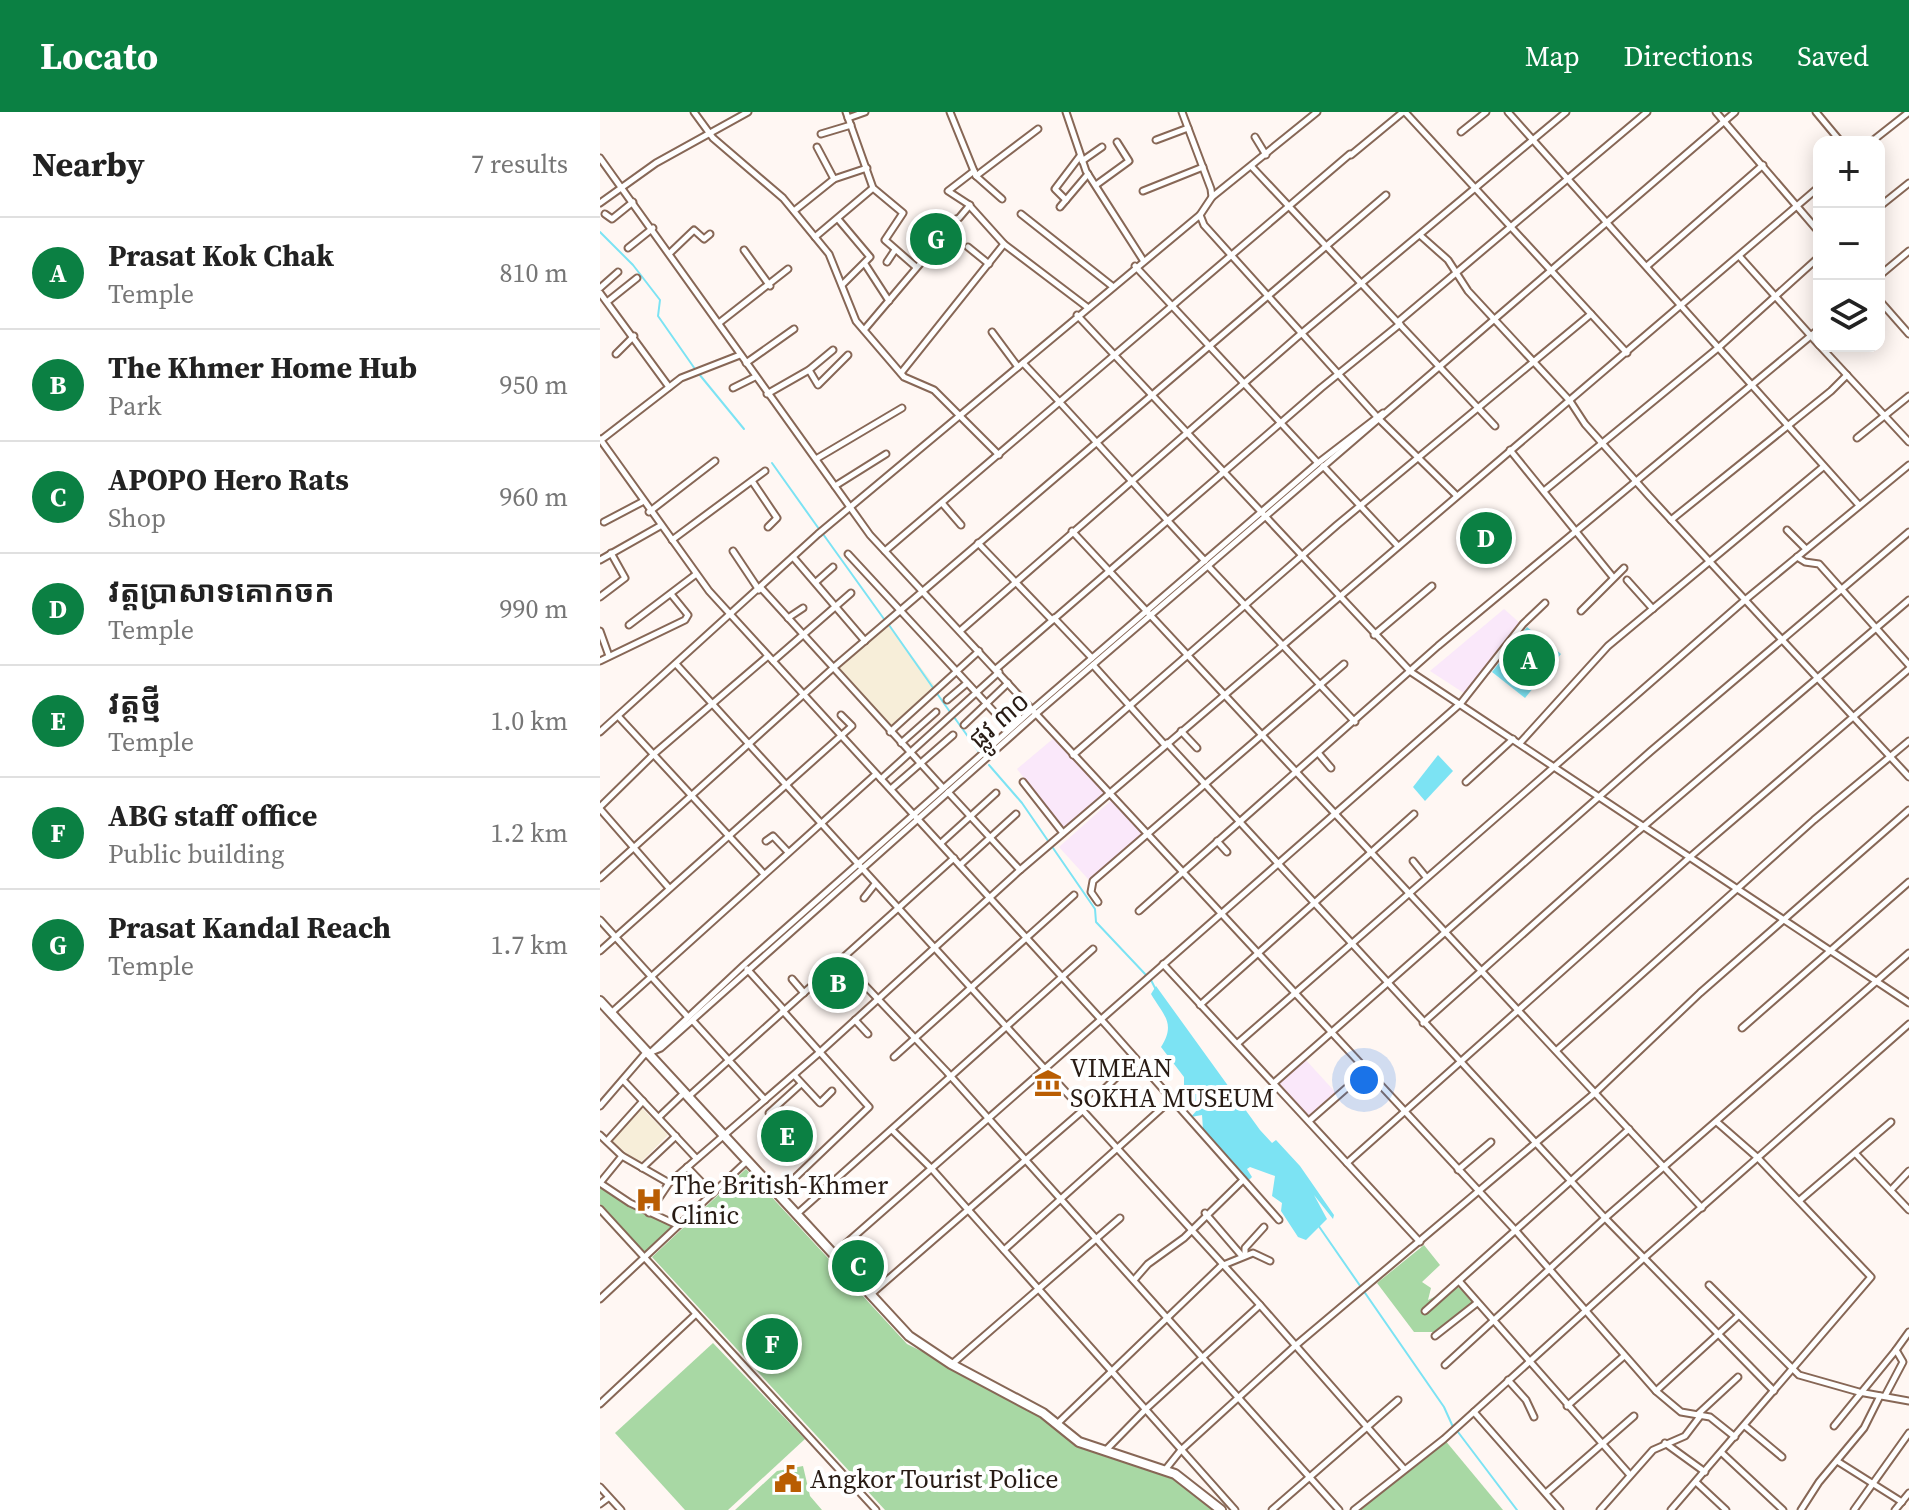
<!DOCTYPE html>
<meta charset="utf-8">
<style>
body{margin:0;font-family:"Source Serif 4","Noto Sans Khmer",serif;background:#f2f2f2;color:#222}
.controls{position:absolute;right:24px;top:24px;display:grid;overflow:hidden;border-radius:16px;box-shadow:0 4px 20px #0003}
.controls button{width:72px;height:72px;display:grid;place-items:center;padding:0;border:0;border-bottom:2px solid #e0e0e0;background:#fff;color:#222;font:40px sans-serif}
.you{position:absolute;left:764px;top:968px;width:28px;height:28px;margin:-20px;border:6px solid #fff;border-radius:50%;background:#1a73e8;box-shadow:0 0 0 12px #1a73e833}
.badge{display:grid;place-items:center;width:52px;height:52px;border-radius:50%;background:#0b8043;color:#fff;font-size:26px;font-weight:700}
.pin{position:absolute;translate:-50% -50%;border:4px solid #fff;box-shadow:0 2px 8px #0006}
.list{margin:0;padding:0;list-style:none}
h2{display:flex;justify-content:space-between;align-items:center;height:104px;margin:0;padding:0 32px;font-size:34px}
h2 small{font-size:26px;font-weight:400;color:#767676}
.list li{display:grid;grid-template-columns:52px 1fr auto;gap:24px;align-items:center;box-sizing:border-box;height:112px;padding:0 32px;border-top:2px solid #e0e0e0}
.list b{display:block;font-size:30px;white-space:nowrap}
.list p{margin:0;font-size:26px;white-space:nowrap;color:#767676}
.list em{font-size:26px;font-style:normal;color:#767676}
.icon{flex:none;width:44px;height:44px;fill:none;stroke:currentColor;stroke-width:2;stroke-linecap:round;stroke-linejoin:round}
.map{position:relative;flex:none;width:1309px;height:1398px;overflow:hidden}
header{display:flex;align-items:center;gap:48px;box-sizing:border-box;height:112px;padding:0 40px;background:#0b8043;color:#fff}
header strong{font-size:38px}
nav{display:flex;gap:44px;margin-inline-start:auto;font-size:28px}
main{display:flex}
aside{flex:1;background:#fff}
.map>svg:first-child{display:block}
</style>
<header>
<strong>Locato</strong>
<nav><a>Map</a><a>Directions</a><a>Saved</a></nav>
</header>
<main>
<aside>
<h2>Nearby<small>7 results</small></h2>
<ul class="list">
<li><span class="badge">A</span><div><b>Prasat Kok Chak</b><p>Temple</p></div><em>810 m</em></li>
<li><span class="badge">B</span><div><b>The Khmer Home Hub</b><p>Park</p></div><em>950 m</em></li>
<li><span class="badge">C</span><div><b>APOPO Hero Rats</b><p>Shop</p></div><em>960 m</em></li>
<li><span class="badge">D</span><div><b>វត្តប្រាសាទគោកចក</b><p>Temple</p></div><em>990 m</em></li>
<li><span class="badge">E</span><div><b>វត្តថ្មី</b><p>Temple</p></div><em>1.0 km</em></li>
<li><span class="badge">F</span><div><b>ABG staff office</b><p>Public building</p></div><em>1.2 km</em></li>
<li><span class="badge">G</span><div><b>Prasat Kandal Reach</b><p>Temple</p></div><em>1.7 km</em></li>
</ul>
</aside>
<div class="map">
<svg width="1309" height="1398" viewBox="0 0 1309 1398">
<rect width="100%" height="100%" fill="#fff7f3"/>
<g fill="#f7eed9">
<polygon points="288,513 338,578 292,620 237,557"/>
<polygon points="42,996 68,1023 39,1052 10,1028"/>
</g>
<g fill="#fae8fa">
<polygon points="904,497 921,512 867,583 830,559"/>
<polygon points="454,626 505,681 464,717 417,657"/>
<polygon points="513,687 543,720 489,768 459,735"/>
<polygon points="704,946 737,982 709,1007 677,970"/>
</g>
<g fill="#a8d8a4">
<polygon points="146,1057 307,1232 424,1290 470,1324 575,1362 621,1398 285,1398 52,1145"/>
<polygon points="0,1074 73,1114 45,1141 0,1092"/>
<polygon points="824,1133 840,1153 822,1170 831,1176 828,1188 857,1174 875,1191 838,1220 814,1220 777,1171"/>
<polygon points="113,1231 205,1327 128,1398 85,1398 15,1321"/>
<polygon points="844,1327 903,1398 754,1398"/>
<polygon points="203,1354 210,1384 222,1398 135,1398 177,1359"/>
</g>
<g fill="#7ce3f3">
<polygon points="927,515 961,542 925,586 892,560"/>
<polygon points="838,643 853,659 825,689 813,675"/>
<path d="M556 874 660 1018 672 1031 676 1028 700 1054 734 1103 733 1107 714 1083 727 1107 706 1128 698 1125 681 1099 682 1091 672 1084 675 1064 650 1055 647 1057 652 1065 648 1069 603 1017 602 1003 591 1005 597 998 584 979V965L561 935C576 911 564 904 551 882Z"/>
</g>
<g fill="none" stroke-linecap="round" stroke-linejoin="round">
<g stroke="#7ce3f3" stroke-width="2">
<polyline points="0,120 33,153 60,188 58,204 95,257"/>
<polyline points="99,262 144,317"/>
<polyline points="172,351 219,417"/>
<polyline points="223,422 284,507"/>
<polyline points="289,513 350,600"/>
<polyline points="354,605 379,640"/>
<polyline points="389,653 422,691 495,797 496,810 546,863"/>
<polyline points="551,868 556,878"/>
<polyline points="718,1113 844,1295 853,1315"/>
<polyline points="858,1320 917,1398"/>
</g>
<g stroke="#876756" stroke-width="9">
<g id="minor">
<polyline points="94,0 113,26 183,86 229,142 256,209 304,265 334,278 399,343"/>
<polyline points="246,0 273,76 303,101 285,128 316,155"/>
<polyline points="350,0 376,64 402,87"/>
<polyline points="466,0 486,59 543,148"/>
<polyline points="582,0 611,77 612,85 600,103 604,113 779,307 856,383"/>
<polyline points="805,0 1027,241"/>
<polyline points="908,0 1258,392"/>
<polyline points="1116,0 1219,120"/>
<polyline points="1216,0 1241,30"/>
<polyline points="248,6 265,0"/>
<polyline points="861,20 886,0"/>
<polyline points="221,22 251,13"/>
<polyline points="655,25 666,43"/>
<polyline points="556,28 588,16"/>
<polyline points="1271,30 1309,0"/>
<polyline points="217,35 234,67"/>
<polyline points="751,43 803,0"/>
<polyline points="0,46 270,423 916,1119 1056,1279 1081,1300 1110,1305 1135,1325"/>
<polyline points="482,49 502,35"/>
<polyline points="652,55 895,314"/>
<polyline points="374,59 348,79 368,92 404,132 487,195"/>
<polyline points="376,64 438,17"/>
<polyline points="496,73 529,49 517,30"/>
<polyline points="543,79 603,55"/>
<polyline points="612,85 717,0"/>
<polyline points="466,88 455,77 480,44"/>
<polyline points="0,91 56,51 148,0"/>
<polyline points="460,95 488,62"/>
<polyline points="1279,95 1309,71"/>
<polyline points="194,99 234,67 267,56"/>
<polyline points="5,102 12,107 33,90"/>
<polyline points="421,102 512,174"/>
<polyline points="238,107 270,145 242,173"/>
<polyline points="821,124 848,148 868,179 970,289 985,312 1049,384 1309,665"/>
<polyline points="215,125 273,76"/>
<polyline points="368,135 389,152"/>
<polyline points="28,136 53,116"/>
<polyline points="144,138 170,174"/>
<polyline points="71,140 94,118 104,127 110,122"/>
<polyline points="330,140 342,142 351,132"/>
<polyline points="1140,145 1219,233"/>
<polyline points="287,150 295,138"/>
<polyline points="265,152 289,189"/>
<polyline points="535,154 718,351"/>
<polyline points="1047,154 1163,53"/>
<polyline points="1279,164 1309,139"/>
<polyline points="0,176 18,160"/>
<polyline points="0,181 69,275"/>
<polyline points="1279,188 1309,222"/>
<polyline points="7,190 37,166"/>
<polyline points="477,203 811,560 1309,891"/>
<polyline points="799,209 1047,0"/>
<polyline points="119,211 188,157"/>
<polyline points="264,218 330,140 333,120 340,107 348,110 359,106 370,93"/>
<polyline points="392,220 418,255"/>
<polyline points="1220,234 1309,330"/>
<polyline points="16,242 34,224"/>
<polyline points="146,251 194,217"/>
<path d="M423 251C485 316 543 383 605 449"/>
<polyline points="209,258 218,273 248,243"/>
<polyline points="301,261 404,132"/>
<polyline points="133,276 155,265"/>
<polyline points="167,282 209,258 233,238"/>
<polyline points="1257,326 1309,284"/>
<polyline points="0,327 109,479 507,914 679,1108"/>
<polyline points="1,328 81,266 140,243"/>
<polyline points="910,338 1012,464"/>
<polyline points="216,347 302,296"/>
<polyline points="723,354 797,433"/>
<polyline points="152,369 177,406 168,415"/>
<polyline points="235,374 286,342"/>
<polyline points="944,379 1118,236 1219,145"/>
<polyline points="342,391 361,413"/>
<polyline points="49,400 115,349"/>
<polyline points="1071,408 1231,279 1247,263"/>
<polyline points="4,410 42,390"/>
<polyline points="1187,418 1206,437"/>
<polyline points="472,419 1102,1096"/>
<polyline points="72,428 165,359"/>
<polyline points="378,431 452,508"/>
<polyline points="133,439 159,478"/>
<polyline points="285,439 750,42"/>
<polyline points="248,442 410,617"/>
<polyline points="193,445 265,529"/>
<polyline points="1197,445 1205,450 1219,452 1309,553"/>
<polyline points="0,448 60,414"/>
<polyline points="608,454 755,610"/>
<polyline points="1027,468 1053,497"/>
<polyline points="216,470 233,455"/>
<polyline points="161,476 343,676"/>
<polyline points="0,485 25,466 11,441"/>
<polyline points="981,499 1024,456"/>
<polyline points="188,506 203,496"/>
<polyline points="454,506 492,546"/>
<polyline points="29,513 95,463"/>
<polyline points="0,519 9,544"/>
<polyline points="360,519 696,226 966,0"/>
<polyline points="774,523 832,474"/>
<polyline points="0,549 85,508 88,503 71,482"/>
<polyline points="173,549 251,481"/>
<polyline points="76,552 660,1193 804,1357"/>
<polyline points="493,553 564,632"/>
<polyline points="396,557 721,276 800,212"/>
<polyline points="347,588 367,571"/>
<polyline points="18,604 164,762"/>
<polyline points="364,613 408,571"/>
<polyline points="581,619 597,636"/>
<polyline points="0,620 218,422 600,103"/>
<polyline points="290,620 379,539"/>
<polyline points="301,631 336,600"/>
<polyline points="567,631 1005,1106 1174,1279"/>
<polyline points="920,631 1008,534 1223,355"/>
<polyline points="719,642 731,656"/>
<polyline points="473,643 737,413 991,202"/>
<polyline points="281,667 399,560"/>
<polyline points="423,670 463,721"/>
<polyline points="866,670 913,627"/>
<polyline points="291,677 353,623"/>
<polyline points="348,680 420,758"/>
<polyline points="0,695 55,641 168,544"/>
<polyline points="0,697 69,776"/>
<polyline points="166,729 173,724 188,740"/>
<polyline points="617,729 627,740"/>
<polyline points="341,731 396,681"/>
<polyline points="813,749 826,765"/>
<polyline points="360,753 416,702"/>
<polyline points="0,766 233,556 786,83"/>
<polyline points="264,786 275,772"/>
<polyline points="498,790 491,780 493,769 744,552"/>
<polyline points="539,799 838,534 1219,217"/>
<polyline points="0,808 87,904"/>
<polyline points="0,839 252,614 241,603"/>
<polyline points="240,847 346,959 739,1398"/>
<polyline points="563,852 820,1130"/>
<polyline points="147,857 184,898"/>
<polyline points="192,867 204,881"/>
<polyline points="600,893 814,702"/>
<polyline points="11,901 276,662"/>
<polyline points="255,908 268,922"/>
<polyline points="93,909 165,988"/>
<polyline points="823,911 1037,720 1309,488"/>
<polyline points="1142,916 1309,770"/>
<polyline points="638,931 1145,488 1309,353"/>
<polyline points="957,938 1214,708 1309,629"/>
<polyline points="49,942 144,853 433,597 718,351 783,301"/>
<polyline points="294,945 474,783"/>
<polyline points="194,963 220,991 232,979"/>
<polyline points="23,968 96,1046"/>
<polyline points="675,970 1051,639 1309,420"/>
<polyline points="88,985 354,746"/>
<polyline points="0,994 44,943 61,936 437,601 1135,0"/>
<polyline points="169,1001 201,972"/>
<polyline points="59,1005 84,981"/>
<polyline points="709,1009 766,959"/>
<polyline points="292,1018 331,1056 635,1398"/>
<polyline points="0,1023 22,1044 69,1071"/>
<polyline points="7,1029 43,989"/>
<polyline points="1255,1041 1309,1098"/>
<polyline points="747,1051 1090,745 1309,557"/>
<polyline points="87,1055 112,1081"/>
<polyline points="42,1056 76,1024"/>
<polyline points="858,1058 891,1030"/>
<polyline points="0,1071 30,1091 77,1113"/>
<polyline points="0,1071 22,1044"/>
<polyline points="1291,1078 1309,1059"/>
<polyline points="178,1082 269,995 183,899"/>
<polyline points="1200,1088 1291,1010"/>
<polyline points="0,1097 276,1398"/>
<polyline points="49,1101 69,1071 220,940 420,758 1219,75"/>
<polyline points="605,1101 642,1144"/>
<polyline points="197,1102 493,837"/>
<polyline points="404,1138 571,988"/>
<polyline points="234,1142 861,591 923,512 945,491"/>
<polyline points="645,1143 645,1136 664,1115"/>
<polyline points="534,1168 548,1152 584,1126 643,1068"/>
<polyline points="859,1169 1030,1363"/>
<polyline points="1109,1173 1199,1263 1259,1280 1309,1289"/>
<polyline points="270,1183 482,999 535,947"/>
<polyline points="0,1187 147,1049"/>
<polyline points="825,1199 1029,1017"/>
<polyline points="835,1224 877,1191"/>
<polyline points="1296,1238 1309,1220"/>
<polyline points="352,1252 520,1106"/>
<polyline points="845,1253 1005,1106 1309,841"/>
<polyline points="908,1268 926,1288 934,1305"/>
<polyline points="1056,1279 1138,1204"/>
<polyline points="0,1292 96,1202"/>
<polyline points="967,1294 1024,1244"/>
<polyline points="874,1300 960,1398"/>
<polyline points="1097,1303 1138,1265"/>
<polyline points="457,1312 621,1154 653,1141 670,1149"/>
<polyline points="1145,1314 1182,1345"/>
<polyline points="1234,1314 1296,1238 1303,1250 1285,1284"/>
<polyline points="1065,1331 1105,1360"/>
<polyline points="505,1339 547,1296 660,1193"/>
<polyline points="1122,1341 1183,1398"/>
<polyline points="1237,1349 1302,1390"/>
<polyline points="565,1358 581,1338 695,1234 996,980 1100,881 1309,698"/>
<polyline points="1096,1370 1126,1398"/>
<polyline points="0,1375 21,1398"/>
<polyline points="946,1381 1034,1304"/>
<polyline points="0,1392 8,1386"/>
<polyline points="672,1398 798,1288"/>
<polyline points="754,1398 844,1327 1044,1146 1309,912"/>
<polyline points="1000,1398 1053,1338 1085,1324 1101,1303"/>
<polyline points="1071,1398 1271,1165 1158,1046 1118,1011"/>
<polyline points="1201,1398 1219,1370 1264,1316 1280,1284"/>
<polyline points="1254,1398 1309,1321"/>
<polyline points="1295,1398 1309,1381"/>
</g>
</g>
<g stroke="#876756" stroke-width="12">
<polyline id="major" points="0,889 309,1224 351,1252 443,1301 479,1330 575,1362 621,1398"/>
</g>
<use href="#minor" stroke="#fff" stroke-width="5"/>
<use href="#major" stroke="#fff" stroke-width="8"/>
</g>
<defs>
<g id="museum-bare" transform="scale(2.16)"><path d="M0-6L6-3V-2H-6V-3ZM-5-1h2V3h-2ZM-1-1h2V3h-2ZM3-1h2V3H3ZM-6 4H6V6H-6Z" fill="#b95d02" stroke="#fff" stroke-width="2.5" paint-order="stroke"/></g>
<g id="hospital-bare" transform="scale(2.16)"><path d="M-5-5h3v3.5h4V-5h3V5h-3V1.5h-4V5h-3Z" fill="#b95d02" stroke="#fff" stroke-width="2.5" paint-order="stroke"/></g>
<g id="civic-bare" transform="scale(2.16)"><path d="M-.6-6.5H3V-4.5H.6V-3L4-1V1h2V6H-6V1h2V-1L-.6-3ZM-1.2 2.5V6h2.4V2.5Z" fill="#b95d02" stroke="#fff" stroke-width="2.5" paint-order="stroke"/></g>
</defs>
<g fill-rule="evenodd">
<use href="#museum-bare" x="448" y="971"/>
<use href="#hospital-bare" x="49" y="1088"/>
<use href="#civic-bare" x="188" y="1367"/>
</g>
<g text-anchor="middle" dominant-baseline="central" stroke-width="8" stroke-linejoin="round" paint-order="stroke">
<g font-size="26" fill="#281b14" stroke="#fff">
<text transform="translate(399 608) rotate(-41)">ផ្លូវ ៣០</text>
</g>
<g font-size="26" fill="#281b14" stroke="#fff" text-anchor="start">
<text x="470" y="956">VIMEAN<tspan x="470" dy="30">SOKHA MUSEUM</tspan></text>
<text x="71" y="1073">The British-Khmer<tspan x="71" dy="30">Clinic</tspan></text>
<text x="210" y="1367">Angkor Tourist Police</text>
</g>
</g>
</svg>
<div class="controls">
<button>+</button>
<button>−</button>
<button><svg class="icon" aria-label="layers" viewBox="0 0 24 24"><path d="M12 4l9 5-9 5-9-5zM3 14l9 5 9-5"/></svg></button>
</div>
<div class="you"></div>
<div class="pin badge" style="left:929px;top:548px">A</div>
<div class="pin badge" style="left:238px;top:871px">B</div>
<div class="pin badge" style="left:258px;top:1154px">C</div>
<div class="pin badge" style="left:886px;top:426px">D</div>
<div class="pin badge" style="left:187px;top:1024px">E</div>
<div class="pin badge" style="left:172px;top:1232px">F</div>
<div class="pin badge" style="left:336px;top:127px">G</div>
</div>
</main>
